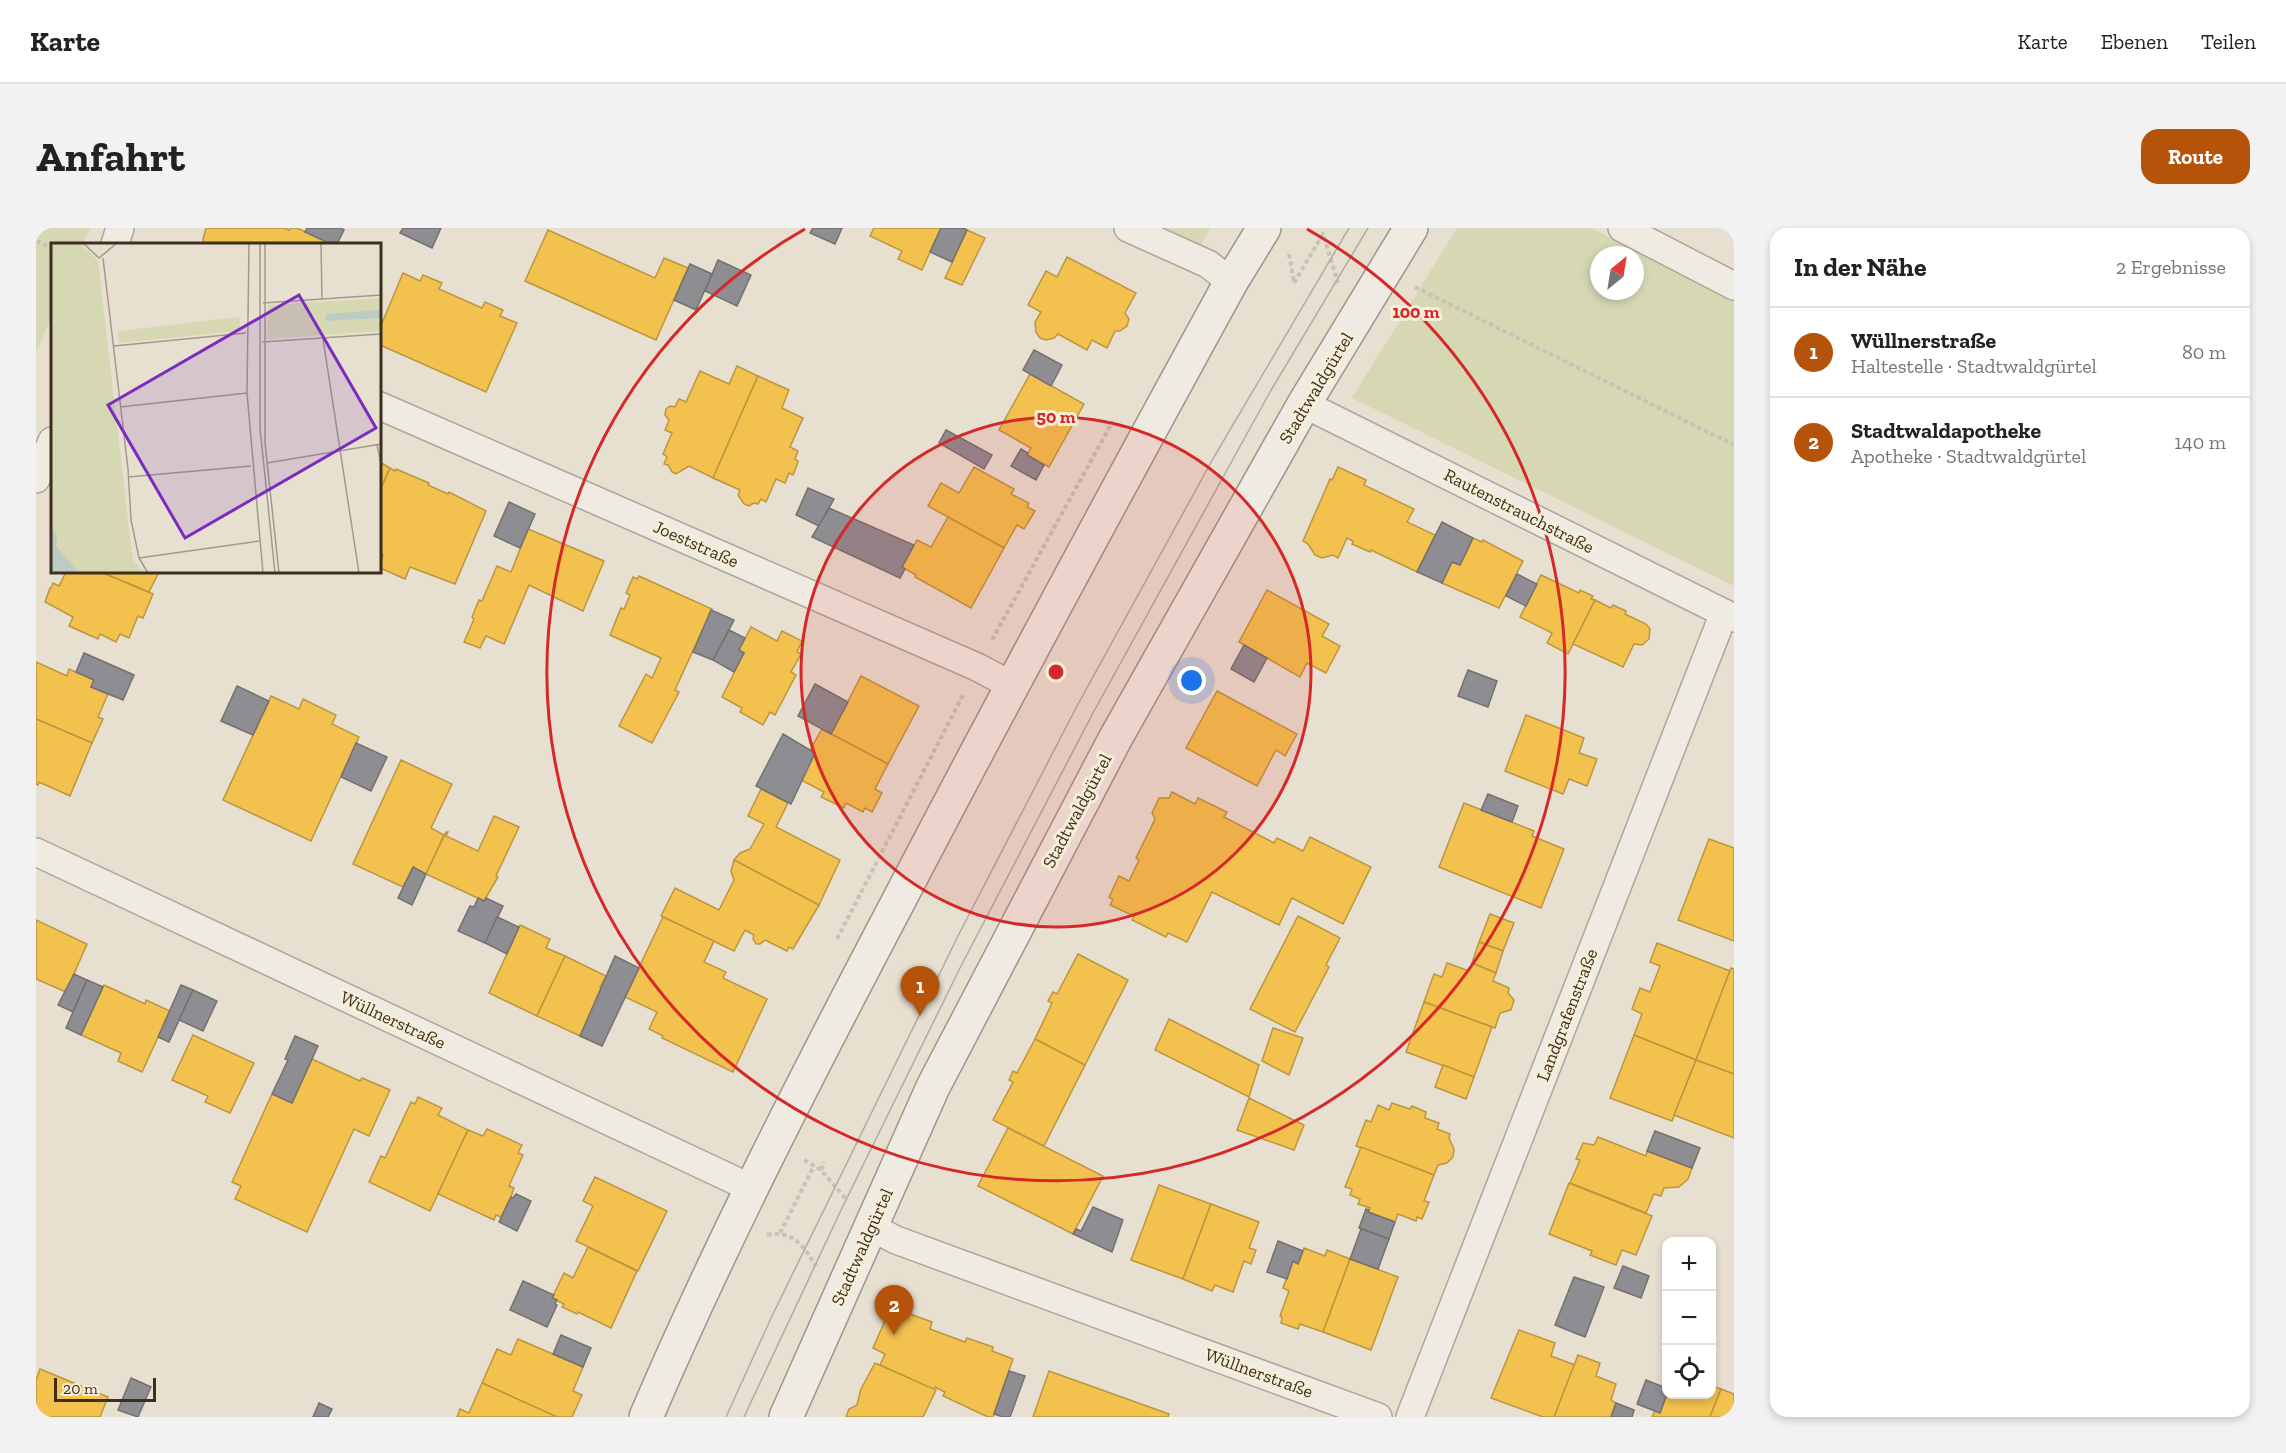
<!DOCTYPE html>
<html lang="de">
<meta charset="utf-8">
<style>
body{margin:0;font-family:"Zilla Slab",serif;background:#f2f2f2;color:#222}
.controls{position:absolute;right:18px;bottom:18px;display:grid;overflow:hidden;border-radius:12px;box-shadow:0 3px 9px #0003}
.controls button{width:54px;height:54px;display:grid;place-items:center;padding:0;border:0;border-bottom:2px solid #e0e0e0;background:#fff;color:#222;font:30px sans-serif}
.compass{position:absolute;left:1554px;top:18px;width:54px;height:54px;border-radius:50%;background:#fff;box-shadow:0 3px 9px #0003;rotate:30deg}
.scale{position:absolute;left:18px;bottom:15px;width:102px;box-sizing:border-box;padding-left:6px;border:3px solid #3d2e20;border-top:0;font-size:16px;line-height:21px;white-space:nowrap;color:#3d2e20;-webkit-text-stroke:4px #f7eed8;paint-order:stroke}
.you{position:absolute;left:1156px;top:453px;width:21px;height:21px;margin:-15px;border:4px solid #fff;border-radius:50%;background:#1a73e8;box-shadow:0 0 0 9px #1a73e833}
.badge{display:grid;place-items:center;width:39px;height:39px;border-radius:50%;background:#b45309;color:#fff;font-size:20px;font-weight:700}
.pin{position:absolute;translate:-50% -50px;filter:drop-shadow(0 2px 3px #0008)}
.pin::after{content:'';position:absolute;top:32px;width:21px;height:18px;background:inherit;clip-path:polygon(0 0,100% 0,50% 100%)}
.list{margin:0;padding:0;list-style:none}
h2{display:flex;justify-content:space-between;align-items:center;height:78px;margin:0;padding:0 24px;font-size:26px}
h2 small{font-size:20px;font-weight:400;color:#767676}
.list li{display:grid;grid-template-columns:39px 1fr auto;gap:18px;align-items:center;box-sizing:border-box;height:90px;padding:0 24px;border-top:2px solid #e0e0e0}
.list b{display:block;font-size:22px;white-space:nowrap}
.list p{margin:0;font-size:20px;white-space:nowrap;color:#767676}
.list em{font-size:20px;font-style:normal;color:#767676}
.icon{flex:none;width:33px;height:33px;fill:none;stroke:currentColor;stroke-width:2;stroke-linecap:round;stroke-linejoin:round}
.map{position:relative;flex:none;width:1698px;height:1189px;overflow:hidden;border-radius:18px}
header{display:flex;align-items:center;gap:36px;box-sizing:border-box;height:84px;padding:0 30px;background:#fff;border-bottom:2px solid #e0e0e0}
header strong{font-size:28px}
nav{display:flex;gap:33px;margin-inline-start:auto;font-size:21px}
.intro{display:flex;align-items:center;justify-content:space-between;box-sizing:border-box;height:144px;padding:0 36px}
h1{margin:0;font-size:42px}
.button{padding:15px 27px;border-radius:18px;background:#b45309;color:#fff;font-size:21px;font-weight:700}
main{display:flex;gap:36px;padding:0 36px}
aside{flex:1;background:#fff;border-radius:18px;box-shadow:0 3px 9px #0003}
.map>svg:first-child{display:block}
</style>
<header>
<strong>Karte</strong>
<nav><a>Karte</a><a>Ebenen</a><a>Teilen</a></nav>
</header>
<div class="intro"><h1>Anfahrt</h1><a class="button">Route</a></div>
<main>
<div class="map">
<svg width="1698" height="1189" viewBox="0 0 1698 1189">
<rect width="100%" height="100%" fill="#e7e0d1"/>
<g fill="#d6d7b3" fill-rule="evenodd">
<polygon points="0,0 54,0 47,16 16,16 16,87 0,125"/>
<polygon points="1127,0 1174,0 1165,17"/>
<path d="M1421 0H1555L1698 71V358L1316 170ZM1563 27H1599V63H1563Z"/>
</g>
<g fill="#f2c14e" stroke="#bc9540" stroke-width="1.5">
<polygon points="170,0 248,0 253,2 255,0 261,0 295,16 168,16 167,11"/>
<polygon points="838,0 905,0 886,42 862,31 866,23 834,8"/>
<polygon points="512,2 619,50 628,30 652,40 620,112 489,53"/>
<polygon points="931,2 949,10 926,57 909,50"/>
<polygon points="1031,29 1100,65 1089,85 1093,91 1091,98 1084,103 1079,103 1071,120 1056,112 1051,122 1022,106 1018,110 1010,112 1004,110 1000,104 999,94 1005,84 992,77 1010,43 1021,49"/>
<polygon points="367,45 384,53 387,47 406,55 403,61 446,80 449,74 467,82 464,88 481,95 450,164 344,117 344,100"/>
<polygon points="701,138 722,148 677,250 653,238 640,246 636,244 632,237 628,236 631,229 627,226 636,205 629,202 633,192 629,187 630,181 634,178 639,179 643,171 650,174 664,143 693,156"/>
<polygon points="994,146 1048,176 1013,239 991,227 995,220 963,202"/>
<polygon points="722,148 753,162 746,180 767,190 754,219 762,223 759,231 762,233 761,237 757,247 753,245 749,255 740,251 730,274 725,271 722,276 718,275 713,278 708,276 702,267 704,262 677,250"/>
<polygon points="344,234 354,240 344,263"/>
<polygon points="938,239 978,261 975,266 993,275 991,279 999,283 988,301 981,297 968,320 892,278 905,255 923,265"/>
<polygon points="1302,239 1330,252 1328,257 1378,281 1371,294 1399,307 1381,344 1335,322 1334,324 1316,316 1317,313 1311,310 1302,330 1297,327 1286,330 1279,327 1272,316 1267,313 1294,251 1296,252"/>
<polygon points="354,240 359,243 360,241 393,255 392,257 412,266 413,264 450,283 419,356 374,339 369,351 344,340 347,326 344,325 344,263"/>
<polygon points="912,289 968,320 935,380 879,349 880,347 866,339 881,312 895,319"/>
<polygon points="492,301 568,333 547,383 493,357 468,416 450,408 444,420 428,414 438,391 436,389 443,372 446,373 461,338 475,344"/>
<polygon points="1437,310 1446,314 1447,312 1487,333 1463,380 1406,355 1416,334 1424,337"/>
<polygon points="30,344 65,344 117,366 107,390 102,388 93,410 84,406 80,414 64,406 62,411 33,398 37,389 9,374 14,360 15,360 17,355 23,358"/>
<polygon points="65,344 123,344 113,364"/>
<polygon points="1505,347 1543,365 1544,362 1557,368 1555,371 1559,372 1532,426 1511,415 1516,405 1484,389"/>
<polygon points="603,348 676,381 639,462 643,464 616,515 583,498 610,446 616,450 625,430 574,407 585,380 588,381 594,367 590,365 597,349 601,351"/>
<polygon points="1231,362 1293,396 1286,408 1304,418 1290,445 1271,435 1264,449 1203,414"/>
<polygon points="1559,372 1575,380 1577,377 1590,383 1589,386 1610,396 1614,401 1613,411 1606,417 1598,416 1587,439 1537,416"/>
<polygon points="715,399 741,413 746,403 766,413 761,424 765,426 755,444 760,447 739,487 734,484 727,497 704,484 706,480 686,469 708,425 703,422"/>
<polygon points="0,434 31,448 33,441 58,452 55,459 72,466 62,489 67,491 56,515 0,491"/>
<polygon points="825,448 883,478 852,536 795,506"/>
<polygon points="1181,463 1261,506 1249,528 1240,522 1221,558 1150,520"/>
<polygon points="235,468 263,481 267,471 300,487 296,496 323,509 275,613 187,572"/>
<polygon points="1490,487 1548,510 1543,525 1561,531 1551,558 1533,551 1527,566 1469,543"/>
<polygon points="0,491 56,515 34,568 3,554 2,557 0,556"/>
<polygon points="786,501 852,536 839,561 846,565 836,584 829,580 827,584 810,575 808,580 785,569 788,564 765,552 779,525 774,522"/>
<polygon points="365,532 416,556 395,600 408,607 390,646 377,639 367,659 317,636"/>
<polygon points="725,561 752,575 740,599 804,632 783,677 698,632 704,625 714,621 728,596 712,588"/>
<polygon points="1136,564 1159,576 1162,570 1191,584 1188,589 1238,615 1241,610 1267,623 1274,609 1335,639 1307,696 1256,670 1243,697 1176,664 1151,714 1132,705 1130,709 1096,692 1098,688 1074,677 1077,672 1073,669 1083,648 1093,653 1103,632 1100,630 1119,591 1116,585 1123,570 1133,570"/>
<polygon points="1428,575 1498,603 1496,608 1528,621 1505,680 1403,639"/>
<polygon points="458,588 483,599 460,648 462,649 448,673 390,646 410,604 412,604 410,608 442,623"/>
<polygon points="1673,611 1698,620 1698,713 1642,692"/>
<polygon points="698,632 783,677 757,721 753,719 751,723 729,712 724,716 720,716 717,711 718,707 709,702 698,723 625,688 639,660 683,682 698,652 695,643"/>
<polygon points="1454,686 1478,695 1467,723 1443,714"/>
<polygon points="1262,688 1304,710 1290,737 1293,739 1259,804 1214,781"/>
<polygon points="627,689 678,713 668,734 690,744 687,750 731,771 697,844 626,810 627,808 613,801 621,784 589,769"/>
<polygon points="0,692 51,716 30,764 0,751"/>
<polygon points="484,697 514,711 510,720 529,728 501,788 453,765"/>
<polygon points="1443,714 1467,723 1460,745 1436,735"/>
<polygon points="1621,715 1694,743 1660,832 1598,807 1606,786 1596,781 1604,760 1614,764 1624,738 1614,734"/>
<polygon points="1042,726 1092,752 1049,837 999,811 1016,775 1012,773 1017,764 1021,766"/>
<polygon points="529,728 570,748 564,759 566,759 544,808 501,788"/>
<polygon points="1411,735 1433,743 1436,735 1460,745 1457,753 1473,760 1472,765 1478,772 1475,782 1464,785 1459,800 1388,774 1398,746 1406,749"/>
<polygon points="1695,740 1698,741 1698,846 1660,832"/>
<polygon points="68,757 109,776 110,772 134,783 106,844 82,833 85,825 45,807"/>
<polygon points="1388,774 1456,799 1438,849 1370,824"/>
<polygon points="1133,791 1223,837 1213,869 1119,822"/>
<polygon points="1237,800 1267,810 1253,847 1226,833"/>
<polygon points="157,807 218,835 194,885 169,874 172,868 136,852"/>
<polygon points="1598,807 1660,832 1636,893 1574,870"/>
<polygon points="999,811 1049,837 1008,918 957,892 977,854 973,852 977,843 981,845"/>
<polygon points="276,831 324,853 326,850 354,862 333,908 318,901 271,1004 199,971 205,958 196,954 236,866 256,875"/>
<polygon points="1660,832 1698,846 1698,910 1638,887"/>
<polygon points="1407,837 1438,849 1430,871 1399,859"/>
<polygon points="382,869 406,880 402,887 432,902 394,983 333,954 345,928 349,930 375,874 379,876"/>
<polygon points="1213,870 1268,897 1258,922 1201,902"/>
<polygon points="1356,875 1374,881 1376,878 1390,884 1389,890 1403,895 1401,901 1414,906 1413,910 1418,921 1417,929 1411,935 1402,937 1398,947 1320,918 1330,892 1335,894 1342,877 1353,882"/>
<polygon points="972,900 1067,948 1037,1006 942,958"/>
<polygon points="451,901 486,917 482,925 487,927 473,958 478,960 475,969 465,989 460,987 458,992 402,966 432,902 447,908"/>
<polygon points="1562,909 1610,928 1611,923 1656,940 1652,951 1643,959 1628,960 1625,968 1618,966 1610,985 1534,955 1544,932 1540,931 1547,915 1558,917"/>
<polygon points="1325,919 1398,947 1388,973 1393,974 1386,991 1381,989 1380,993 1362,986 1359,994 1332,984 1334,980 1322,976 1324,971 1314,967 1316,961 1309,959"/>
<polygon points="559,949 631,983 602,1043 540,1013 557,978 547,973"/>
<polygon points="1533,955 1616,988 1600,1027 1586,1022 1580,1037 1554,1027 1556,1023 1513,1006"/>
<polygon points="1123,957 1175,976 1147,1051 1095,1032"/>
<polygon points="1175,976 1223,994 1213,1020 1220,1022 1215,1036 1208,1033 1197,1064 1179,1057 1176,1063 1147,1051"/>
<polygon points="552,1019 601,1043 575,1100 542,1084 541,1086 526,1079 528,1076 516,1070 528,1045 537,1050"/>
<polygon points="1268,1020 1289,1028 1291,1022 1314,1031 1287,1104 1264,1096 1262,1101 1245,1095 1246,1089 1244,1088 1253,1063 1247,1060 1257,1033 1262,1036"/>
<polygon points="1314,1031 1362,1049 1335,1122 1287,1104"/>
<polygon points="855,1079 896,1094 894,1101 929,1114 931,1110 957,1119 956,1123 977,1131 957,1189 952,1189 907,1168 909,1164 899,1159 898,1162 844,1137 849,1126 837,1120"/>
<polygon points="1483,1102 1519,1115 1515,1128 1539,1137 1518,1189 1507,1189 1455,1170"/>
<polygon points="482,1111 547,1139 537,1163 546,1167 536,1189 521,1189 446,1155 461,1121 475,1127"/>
<polygon points="1542,1127 1564,1135 1560,1148 1580,1156 1575,1172 1580,1175 1575,1189 1518,1189"/>
<polygon points="839,1135 900,1162 887,1189 810,1189 813,1181 821,1177 825,1161"/>
<polygon points="4,1141 72,1169 64,1189 0,1189 0,1152"/>
<polygon points="1013,1143 1133,1186 1132,1189 997,1189"/>
<polygon points="446,1155 521,1189 421,1189 424,1181 433,1185"/>
<polygon points="1676,1158 1685,1161 1674,1189 1616,1189 1619,1183 1624,1185 1631,1166 1676,1166"/>
<polygon points="1685,1161 1698,1166 1698,1189 1674,1189"/>
</g>
<g fill="#8d8d92" stroke="#757070" stroke-width="1.5">
<polygon points="271,0 305,0 308,2 301,16 295,16 269,4"/>
<polygon points="367,0 405,0 396,20 364,5"/>
<polygon points="777,0 806,0 799,16 774,5"/>
<polygon points="905,0 927,0 931,2 916,34 894,24"/>
<polygon points="682,32 715,47 701,78 669,63"/>
<polygon points="654,36 676,46 660,82 638,72"/>
<polygon points="998,122 1026,137 1015,158 987,142"/>
<polygon points="910,202 956,227 948,241 903,215"/>
<polygon points="985,221 992,225 991,227 1008,237 1000,252 975,238"/>
<polygon points="772,260 798,271 783,298 760,287"/>
<polygon points="473,274 499,286 484,320 458,308"/>
<polygon points="793,280 878,317 866,339 869,341 864,350 776,309"/>
<polygon points="1406,294 1437,310 1424,337 1416,334 1406,355 1381,344"/>
<polygon points="1481,346 1501,356 1490,378 1470,368"/>
<polygon points="675,382 698,392 677,432 657,424"/>
<polygon points="693,402 709,410 703,422 708,425 698,444 677,432"/>
<polygon points="1208,417 1231,430 1218,454 1195,441"/>
<polygon points="48,425 98,447 87,472 55,459 58,452 40,444"/>
<polygon points="1432,442 1461,453 1452,479 1422,468"/>
<polygon points="779,456 812,474 795,506 762,488"/>
<polygon points="201,458 233,473 217,507 185,493"/>
<polygon points="747,506 779,525 755,576 720,558"/>
<polygon points="320,515 351,529 335,563 305,549"/>
<polygon points="1452,566 1482,578 1476,594 1445,582"/>
<polygon points="377,639 390,646 376,677 362,670"/>
<polygon points="442,670 448,673 450,670 467,678 449,715 422,703 434,678 438,679"/>
<polygon points="461,689 483,699 471,726 449,715"/>
<polygon points="579,728 603,740 566,818 544,808"/>
<polygon points="38,746 51,752 37,784 22,777"/>
<polygon points="51,752 67,759 45,807 30,800"/>
<polygon points="145,757 157,762 133,814 122,809"/>
<polygon points="157,762 181,773 167,803 143,792"/>
<polygon points="259,808 282,818 256,875 236,866 252,832 249,831"/>
<polygon points="1619,903 1664,920 1656,940 1611,923"/>
<polygon points="480,966 495,973 481,1003 463,994 475,969 477,970"/>
<polygon points="1057,979 1087,992 1076,1024 1037,1006 1040,1001 1045,1003"/>
<polygon points="1330,981 1333,982 1332,984 1359,994 1353,1011 1323,1000"/>
<polygon points="1325,1001 1353,1011 1342,1041 1314,1031"/>
<polygon points="1242,1013 1267,1023 1262,1036 1257,1033 1251,1051 1231,1044"/>
<polygon points="1587,1038 1613,1048 1605,1070 1578,1060"/>
<polygon points="1538,1049 1568,1059 1549,1109 1519,1097"/>
<polygon points="487,1053 518,1067 516,1070 521,1072 519,1076 521,1077 511,1099 474,1082"/>
<polygon points="525,1107 555,1120 547,1139 517,1126"/>
<polygon points="973,1143 989,1148 974,1189 967,1189 958,1186"/>
<polygon points="95,1150 115,1159 102,1189 82,1182"/>
<polygon points="1610,1152 1630,1160 1631,1166 1624,1185 1601,1176"/>
<polygon points="283,1175 296,1181 292,1189 277,1189"/>
<polygon points="1580,1175 1598,1182 1596,1189 1575,1189"/>
</g>
<g fill="none" stroke-linecap="round" stroke-linejoin="round">
<g stroke="#ada599" stroke-width="30">
<g id="street">
<polyline points="1092,0 1172,36 1195,54"/>
<polyline points="1586,0 1698,58"/>
<polyline points="79,16 84,0"/>
<polyline points="1268,176 1698,390"/>
<polyline points="344,178 941,439 975,457"/>
<polyline points="0,251 16,213"/>
<polyline points="0,624 715,960"/>
<polyline points="835,999 860,1012 1342,1189"/>
<polyline points="1374,1189 1688,385"/>
</g>
</g>
<g stroke="#9c958a" stroke-width="36">
<g id="secondary">
<path d="M610 1189C685 1014 772 845 861 676 970 467 1082 260 1195 54L1228 0"/>
<polyline points="750,1189 897,859 1079,511 1268,176 1375,0"/>
</g>
</g>
<g stroke="#c8c2b9" stroke-width="4" stroke-dasharray="4.5 3" stroke-linecap="butt">
<polyline points="0,13 16,20"/>
<polyline points="1253,26 1258,54"/>
<polyline points="1258,55 1287,6 1302,55"/>
<polyline points="1379,59 1698,217"/>
<polyline points="956,412 1077,193"/>
<polyline points="801,711 927,467"/>
<polyline points="768,932 785,942 810,971"/>
<polyline points="785,942 788,934"/>
<polyline points="744,1005 778,938"/>
<path d="M731 1007C758 1002 767 1018 780 1038"/>
</g>
<use href="#street" stroke="#efebe3" stroke-width="27"/>
<use href="#secondary" stroke="#efebe3" stroke-width="33"/>
<g stroke="#afaaa2" stroke-width="1.5">
<polyline points="690,1189 736,1088 923,706 1041,478 1178,229 1313,0"/>
<polyline points="708,1189 806,980 924,740 1057,485 1234,164 1332,0"/>
</g>
</g>
<circle cx="1020" cy="444" r="255" fill="#d62828" fill-opacity=".12"/>
<g fill="none" stroke="#d62828" stroke-width="3">
<circle cx="1020" cy="444" r="255"/>
<path d="M1271 1A509 509 0 1 1 769 1"/>
</g>
<g text-anchor="middle" dominant-baseline="central" stroke-width="6" stroke-linejoin="round" paint-order="stroke">
<g font-size="18" fill="#3d2e20" stroke="#f7eed8">
<text transform="translate(1280 160) rotate(-59)">Stadtwaldgürtel</text>
<text transform="translate(1483 283) rotate(27)">Rautenstrauchstraße</text>
<text transform="translate(660 316) rotate(24)">Joeststraße</text>
<text transform="translate(1041 583) rotate(-62)">Stadtwaldgürtel</text>
<text transform="translate(1531 787) rotate(-69)">Landgrafenstraße</text>
<text transform="translate(357 792) rotate(25)">Wüllnerstraße</text>
<text transform="translate(826 1019) rotate(-66)">Stadtwaldgürtel</text>
<text transform="translate(1223 1145) rotate(20)">Wüllnerstraße</text>
</g>
</g>
<g transform="translate(15 15)">
<rect width="330" height="330" fill="#e7e0d1"/>
<path d="M0 0H28L47 17 80 303 82 316 92 330H0ZM330 55V88L216 96 217 62ZM189 74V88L68 100 67 88Z" fill="#d6d7b3"/>
<path d="M330 67V75L275 78V71ZM0 285 6 293 5 303 28 330H0Z" fill="#bcccc2"/>
<path fill="none" stroke="#a3998a" stroke-width="1.5" d="M32 0 48 15 66 0M198 0 196 150 212 330M209 0V185L224 330M214 0V200L228 330M270 0 271 57M52 15 77 226 80 277 88 315 97 330M212 60 330 52M272 96 308 330M211 99 330 91M63 103 195 90M69 164 196 150M326 202 330 220M216 220 330 201M77 234 200 223M88 315 208 298"/>
<path fill="#7b2cbf" fill-opacity="0.15" stroke="#7b2cbf" stroke-width="3" d="M248 52 325 185 134 295 57 162Z"/>
<rect width="330" height="330" fill="none" stroke="#3d2e20" stroke-width="3"/>
</g>
<circle cx="1020" cy="444" r="9" fill="#d62828" stroke="#f7eed8" stroke-width="3"/>
<g font-size="18" text-anchor="middle" font-weight="bold" fill="#d62828" stroke="#f7eed8" stroke-width="6" stroke-linejoin="round" paint-order="stroke">
<text x="1380" y="90">100 m</text>
<text x="1020" y="195">50 m</text>
</g>
</svg>
<div class="controls">
<button>+</button>
<button>−</button>
<button><svg class="icon" aria-label="locate" viewBox="0 0 24 24"><circle cx="12" cy="12" r="6"/><path d="M12 2v4M12 18v4M2 12h4M18 12h4"/></svg></button>
</div>
<svg class="compass" viewBox="-18 -18 36 36"><path d="M0-13l5 13h-10z" fill="#e53935"/><path d="M0 13l5-13h-10z" fill="#767676"/></svg>
<div class="scale">20 m</div>
<div class="you"></div>
<div class="pin badge" style="left:884px;top:788px">1</div>
<div class="pin badge" style="left:858px;top:1107px">2</div>
</div>
<aside>
<h2>In der Nähe<small>2 Ergebnisse</small></h2>
<ul class="list">
<li><span class="badge">1</span><div><b>Wüllnerstraße</b><p>Haltestelle · Stadtwaldgürtel</p></div><em>80 m</em></li>
<li><span class="badge">2</span><div><b>Stadtwaldapotheke</b><p>Apotheke · Stadtwaldgürtel</p></div><em>140 m</em></li>
</ul>
</aside>
</main>
